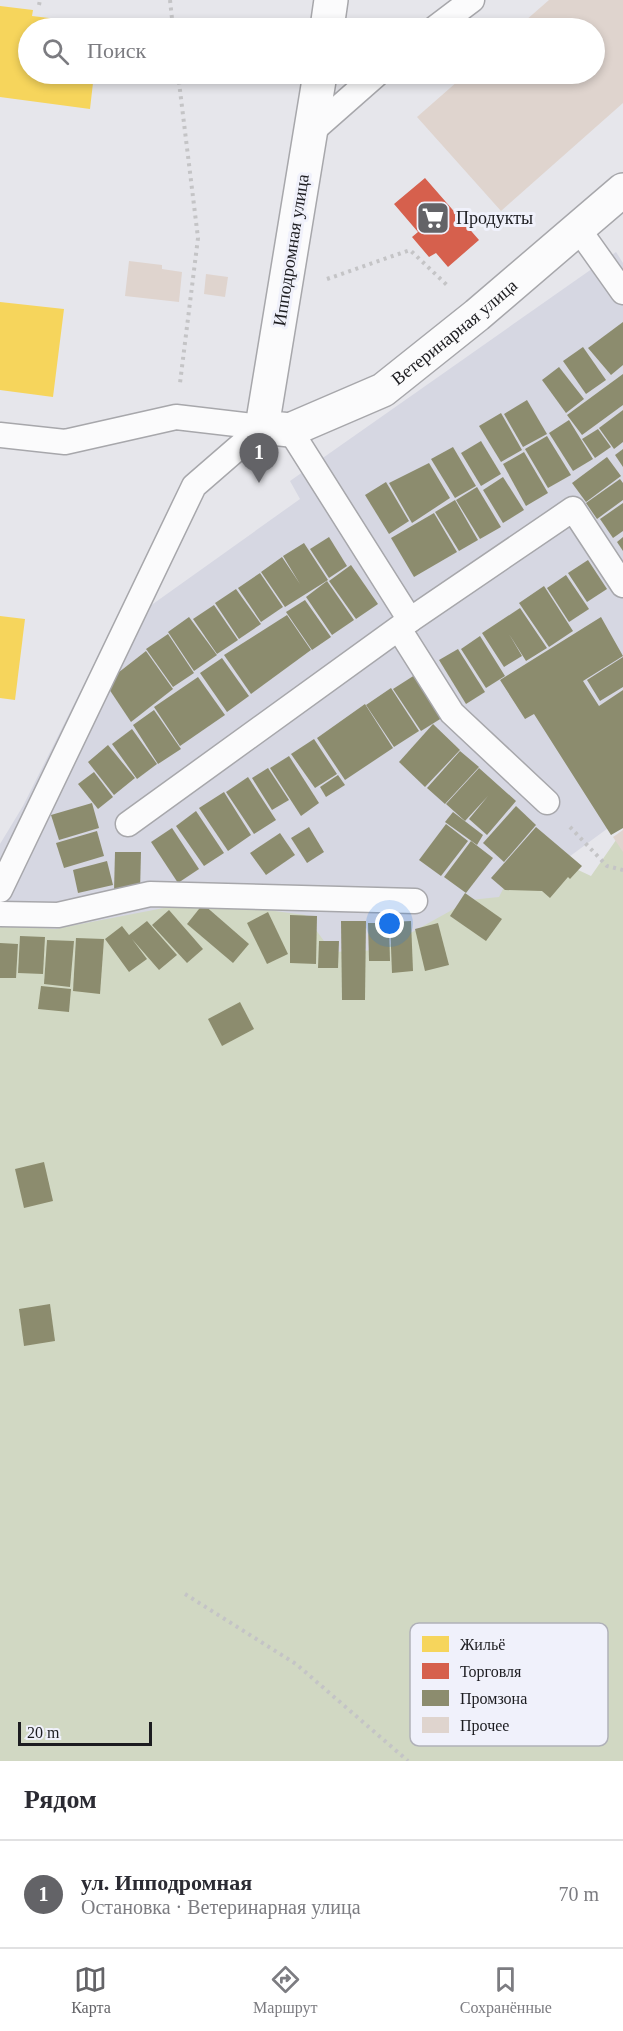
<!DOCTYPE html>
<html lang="ru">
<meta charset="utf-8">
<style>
body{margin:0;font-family:"Times New Roman",serif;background:#f7f7f7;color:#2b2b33}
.scale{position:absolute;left:18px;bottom:15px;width:134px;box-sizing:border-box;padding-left:6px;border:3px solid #1c1c20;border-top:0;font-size:16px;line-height:21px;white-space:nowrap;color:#1c1c20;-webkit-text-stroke:4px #f0f1fb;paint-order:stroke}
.you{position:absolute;left:390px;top:924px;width:21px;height:21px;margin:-15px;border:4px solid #fff;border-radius:50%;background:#1a73e8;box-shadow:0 0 0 9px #1a73e833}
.badge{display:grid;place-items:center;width:39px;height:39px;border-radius:50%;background:#636367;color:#fff;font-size:20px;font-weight:700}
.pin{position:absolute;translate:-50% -50px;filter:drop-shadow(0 2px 3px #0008)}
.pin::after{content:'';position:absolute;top:32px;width:21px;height:18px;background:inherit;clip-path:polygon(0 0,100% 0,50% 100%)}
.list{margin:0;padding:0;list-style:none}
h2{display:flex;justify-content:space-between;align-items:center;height:78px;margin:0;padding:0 24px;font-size:26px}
h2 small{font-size:20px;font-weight:400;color:#7c7c81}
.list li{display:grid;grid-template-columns:39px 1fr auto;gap:18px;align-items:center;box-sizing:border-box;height:108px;padding:0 24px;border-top:2px solid #e1e1e2}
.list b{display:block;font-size:22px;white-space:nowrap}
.list p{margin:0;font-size:20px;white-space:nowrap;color:#7c7c81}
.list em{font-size:20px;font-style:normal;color:#7c7c81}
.icon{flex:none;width:33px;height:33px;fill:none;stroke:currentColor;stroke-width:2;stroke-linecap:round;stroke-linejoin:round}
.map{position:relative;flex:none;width:623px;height:1761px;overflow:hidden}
.search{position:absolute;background:#fff;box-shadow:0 3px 9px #0003;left:18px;right:18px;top:18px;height:66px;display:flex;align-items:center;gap:15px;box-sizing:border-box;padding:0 21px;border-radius:33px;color:#7c7c81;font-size:22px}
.sheet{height:186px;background:#fff}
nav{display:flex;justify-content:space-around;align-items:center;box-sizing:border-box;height:84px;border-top:2px solid #e1e1e2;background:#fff;font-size:16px;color:#7c7c81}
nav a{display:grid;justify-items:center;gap:3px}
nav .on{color:#636367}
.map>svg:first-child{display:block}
</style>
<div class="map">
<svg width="623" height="1761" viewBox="0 0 623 1761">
<rect width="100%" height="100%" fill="#e6e6eb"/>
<polygon fill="#d6d7e2" points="616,252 623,263 623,817 397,984 0,1071 0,844 23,806 108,636 300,499 290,481"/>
<polygon fill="#d1d8c3" points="623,830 623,1761 0,1761 0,925 55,929 200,901 305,915 332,952 380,950 470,900 499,897 511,873 544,854 591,876"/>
<g fill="#f6d55c">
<polygon points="0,6 33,10 32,16 100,24 100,28 28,28 28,74 94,74 90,109 0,97"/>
<polygon points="0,302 64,309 53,397 0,390"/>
<polygon points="0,616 25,619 15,700 0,698"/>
</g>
<polygon fill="#d6604d" points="425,178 479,240 448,267 436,253 429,257 412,237 418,232 394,204"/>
<g fill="#8c8c6e">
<polygon points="623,322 623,365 611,375 588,348"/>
<polygon points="583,347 606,380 586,394 563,361"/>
<polygon points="559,367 584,399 566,413 542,380"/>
<polygon points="623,374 623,405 582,435 567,415"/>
<polygon points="527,400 547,434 523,447 504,414"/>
<polygon points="623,410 623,442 614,449 599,428"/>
<polygon points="501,413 522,450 501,462 479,426"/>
<polygon points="569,420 593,459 573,471 549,433"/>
<polygon points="598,429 611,447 595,458 582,439"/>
<polygon points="547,436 571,475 548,488 525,449"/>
<polygon points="481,441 501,474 481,486 461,453"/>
<polygon points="453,447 476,486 455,498 431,459"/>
<polygon points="623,449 623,467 615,455"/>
<polygon points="524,452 548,493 526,506 503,464"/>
<polygon points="607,457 621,476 586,502 572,483"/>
<polygon points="429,463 450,498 412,523 389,483"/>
<polygon points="503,477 524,510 503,523 483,490"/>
<polygon points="620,479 623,483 623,500 597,519 586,503"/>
<polygon points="386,482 409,521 389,534 365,495"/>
<polygon points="477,487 501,527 480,539 456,500"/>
<polygon points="455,500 478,540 459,551 435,512"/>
<polygon points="623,503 623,531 613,538 600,519"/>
<polygon points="434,513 457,552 414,577 391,538"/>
<polygon points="329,537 347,566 329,578 310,549"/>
<polygon points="623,537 623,551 617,542"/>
<polygon points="304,543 328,580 285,607 261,572 282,557 300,584 283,556"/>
<polygon points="588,560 607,589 587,602 568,573"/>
<polygon points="351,565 378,604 356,619 329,581"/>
<polygon points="260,573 283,607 261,622 238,588"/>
<polygon points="566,575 589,609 569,622 547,588"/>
<polygon points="327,581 354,620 332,635 306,597"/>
<polygon points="544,586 573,631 549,647 519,603"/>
<polygon points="236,589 261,624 239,639 215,603"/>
<polygon points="305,600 331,637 312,650 286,612"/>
<polygon points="214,605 238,640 217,654 193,619"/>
<polygon points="520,608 547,648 526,661 509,634 522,656 504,667 482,633"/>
<polygon points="287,615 311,650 251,694 224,655"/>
<polygon points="189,617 217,655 194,671 168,632"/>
<polygon points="601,617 623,656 583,681 599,706 623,690 623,828 611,835 534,714 525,719 500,680"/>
<polygon points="168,634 194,673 173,687 146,649"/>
<polygon points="480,636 505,676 486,688 461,649"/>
<polygon points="458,649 485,692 466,704 439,660"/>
<polygon points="146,651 173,689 131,722 105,683"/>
<polygon points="623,657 623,687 600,701 587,680"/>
<polygon points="222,658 249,696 227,712 200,673"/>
<polygon points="418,673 445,716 421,731 393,689"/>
<polygon points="198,677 225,715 180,746 154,707"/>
<polygon points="391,688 419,731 394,747 366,705"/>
<polygon points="365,704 393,748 345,780 317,738"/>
<polygon points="154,710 181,749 158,764 133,725"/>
<polygon points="433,724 460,750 425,787 399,762"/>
<polygon points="132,729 157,764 137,779 112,744"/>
<polygon points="314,739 337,774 315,788 291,754"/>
<polygon points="108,745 135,778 114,795 88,762"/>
<polygon points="460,751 479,767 445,804 427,788"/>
<polygon points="289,756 319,803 301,816 270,768"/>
<polygon points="268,768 289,800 272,810 252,778"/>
<polygon points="479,768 516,801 487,835 469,819 488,796 465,821 446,804"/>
<polygon points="94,772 113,797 98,809 78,784"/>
<polygon points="338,775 345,785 326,797 320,787"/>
<polygon points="248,777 276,820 254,834 226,792"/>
<polygon points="224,792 251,835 228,851 199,808"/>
<polygon points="92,803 99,828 59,840 51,815"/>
<polygon points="516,806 536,825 504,862 483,843"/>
<polygon points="196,811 224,853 204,866 176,826"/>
<polygon points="453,812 483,835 477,845 445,822"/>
<polygon points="446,824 468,841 441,876 419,860"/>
<polygon points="309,827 324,852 307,863 291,838"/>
<polygon points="536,827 582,866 570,879 568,877 550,898 542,891 505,890 491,878"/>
<polygon points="172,828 199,869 178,883 151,842"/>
<polygon points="97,831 104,856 64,868 56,843"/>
<polygon points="280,833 295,855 266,875 250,853"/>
<polygon points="471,841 493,858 466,893 444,877"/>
<polygon points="115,852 141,852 140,892 114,891"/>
<polygon points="107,861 113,885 78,893 73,870"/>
<polygon points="465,893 502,919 486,941 450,916"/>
<polygon points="203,904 249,944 233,963 187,924"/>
<polygon points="169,910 203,949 187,963 152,925"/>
<polygon points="268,912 288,954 267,964 247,923"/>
<polygon points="290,915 317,916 316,964 290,963"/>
<polygon points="147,921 177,955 159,970 132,939 147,959 129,972 105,939 122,926 129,935"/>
<polygon points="341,921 366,921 365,1000 342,1000"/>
<polygon points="411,921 413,971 392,973 390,922"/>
<polygon points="368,923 389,923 390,961 369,961"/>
<polygon points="438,923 449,965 425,971 415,929"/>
<polygon points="20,936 45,937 43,974 18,973"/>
<polygon points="76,938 104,939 100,994 73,991"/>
<polygon points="47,940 74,941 70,987 44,984"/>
<polygon points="319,941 339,941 338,968 318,968"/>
<polygon points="0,943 18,944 16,978 0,978"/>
<polygon points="41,986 71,989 69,1012 38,1009"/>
<polygon points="240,1002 254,1029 222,1046 208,1019"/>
<polygon points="44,1162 53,1201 24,1208 15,1169"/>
<polygon points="50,1304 55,1341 24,1346 19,1309"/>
</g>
<g fill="#dfd4ce">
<polygon points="549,0 623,0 623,103 501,211 417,117 466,74 594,74 594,28 517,28"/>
<polygon points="129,261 162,265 162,269 182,272 179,302 125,296"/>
<polygon points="206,274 228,277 225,297 204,294"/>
<polygon points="623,830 623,852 613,837"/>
</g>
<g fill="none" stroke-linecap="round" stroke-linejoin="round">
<g stroke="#a7a7ab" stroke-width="27">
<g id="lane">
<polyline points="435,28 472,0"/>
<polyline points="310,133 377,74"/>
<polyline points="579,230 623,292"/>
<polyline points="290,430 410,620"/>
<polyline points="0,435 65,442 176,417 262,427"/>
<polyline points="399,629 452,713 547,802"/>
<polyline points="128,824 410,620 573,509 623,585"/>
<polyline points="0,890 194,486 262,427"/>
<polyline points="0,914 58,915 150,894 415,901"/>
</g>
</g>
<g stroke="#a7a7ab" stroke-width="36">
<g id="street">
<polyline points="327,28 331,0"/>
<path id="s1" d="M320 74 262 427 290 430 383 390 477 315 623 190"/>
</g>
</g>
<g stroke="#c4c4c6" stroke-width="4" stroke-dasharray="3 4.5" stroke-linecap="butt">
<polyline points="170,0 173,28"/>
<polyline points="39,5 40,0"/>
<polyline points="178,74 198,238 180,383"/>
<polyline points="327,279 410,250 449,287"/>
<polyline points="570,827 607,866 623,870"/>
<polyline points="185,1594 296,1664 408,1761"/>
</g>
<use href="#lane" stroke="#fbfbfc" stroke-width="24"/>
<use href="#street" stroke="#fbfbfc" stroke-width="33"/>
</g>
<defs>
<g id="supermarket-square" transform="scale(1.725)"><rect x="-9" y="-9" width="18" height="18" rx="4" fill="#636367" stroke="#f0f1fb"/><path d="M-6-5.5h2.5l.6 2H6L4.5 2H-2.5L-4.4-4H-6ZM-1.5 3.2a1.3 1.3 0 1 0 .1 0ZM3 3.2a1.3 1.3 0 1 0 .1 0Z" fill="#fff"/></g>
</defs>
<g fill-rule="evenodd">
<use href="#supermarket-square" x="433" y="218"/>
</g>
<g text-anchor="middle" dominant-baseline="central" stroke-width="6" stroke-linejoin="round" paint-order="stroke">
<g font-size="18" fill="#1c1c20" stroke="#f0f1fb" text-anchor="start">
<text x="456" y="218">Продукты</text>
</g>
<g font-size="18" fill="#1c1c20" stroke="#f0f1fb">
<text transform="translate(291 250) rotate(-81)">Ипподромная улица</text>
<text stroke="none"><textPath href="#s1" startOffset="579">Ветеринарная улица</textPath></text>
</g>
</g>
<rect x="410" y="1623" width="198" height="123" rx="9" fill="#f0f1fb" stroke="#b0b1b9" stroke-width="1.5"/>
<rect x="422" y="1636" width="27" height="16" fill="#f6d55c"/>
<rect x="422" y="1663" width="27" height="16" fill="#d6604d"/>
<rect x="422" y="1690" width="27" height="16" fill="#8c8c6e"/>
<rect x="422" y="1717" width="27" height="16" fill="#dfd4ce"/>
<g font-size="16" fill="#1c1c20">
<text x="460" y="1650">Жильё</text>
<text x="460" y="1677">Торговля</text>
<text x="460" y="1704">Промзона</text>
<text x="460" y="1731">Прочее</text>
</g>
</svg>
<div class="scale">20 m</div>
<div class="you"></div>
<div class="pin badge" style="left:259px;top:483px">1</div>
<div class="search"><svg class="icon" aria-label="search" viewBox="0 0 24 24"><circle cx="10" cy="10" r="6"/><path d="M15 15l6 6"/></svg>Поиск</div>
</div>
<section class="sheet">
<h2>Рядом<small></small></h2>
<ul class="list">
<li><span class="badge">1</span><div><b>ул. Ипподромная</b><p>Остановка · Ветеринарная улица</p></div><em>70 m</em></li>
</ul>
</section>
<nav>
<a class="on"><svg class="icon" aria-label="map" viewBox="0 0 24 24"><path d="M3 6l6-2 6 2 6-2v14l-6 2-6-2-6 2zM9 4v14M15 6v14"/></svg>Карта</a>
<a><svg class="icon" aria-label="directions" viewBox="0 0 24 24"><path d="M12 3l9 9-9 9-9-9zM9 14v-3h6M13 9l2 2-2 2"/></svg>Маршрут</a>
<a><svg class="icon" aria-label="saved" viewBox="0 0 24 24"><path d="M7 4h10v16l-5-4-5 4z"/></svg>Сохранённые</a>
</nav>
